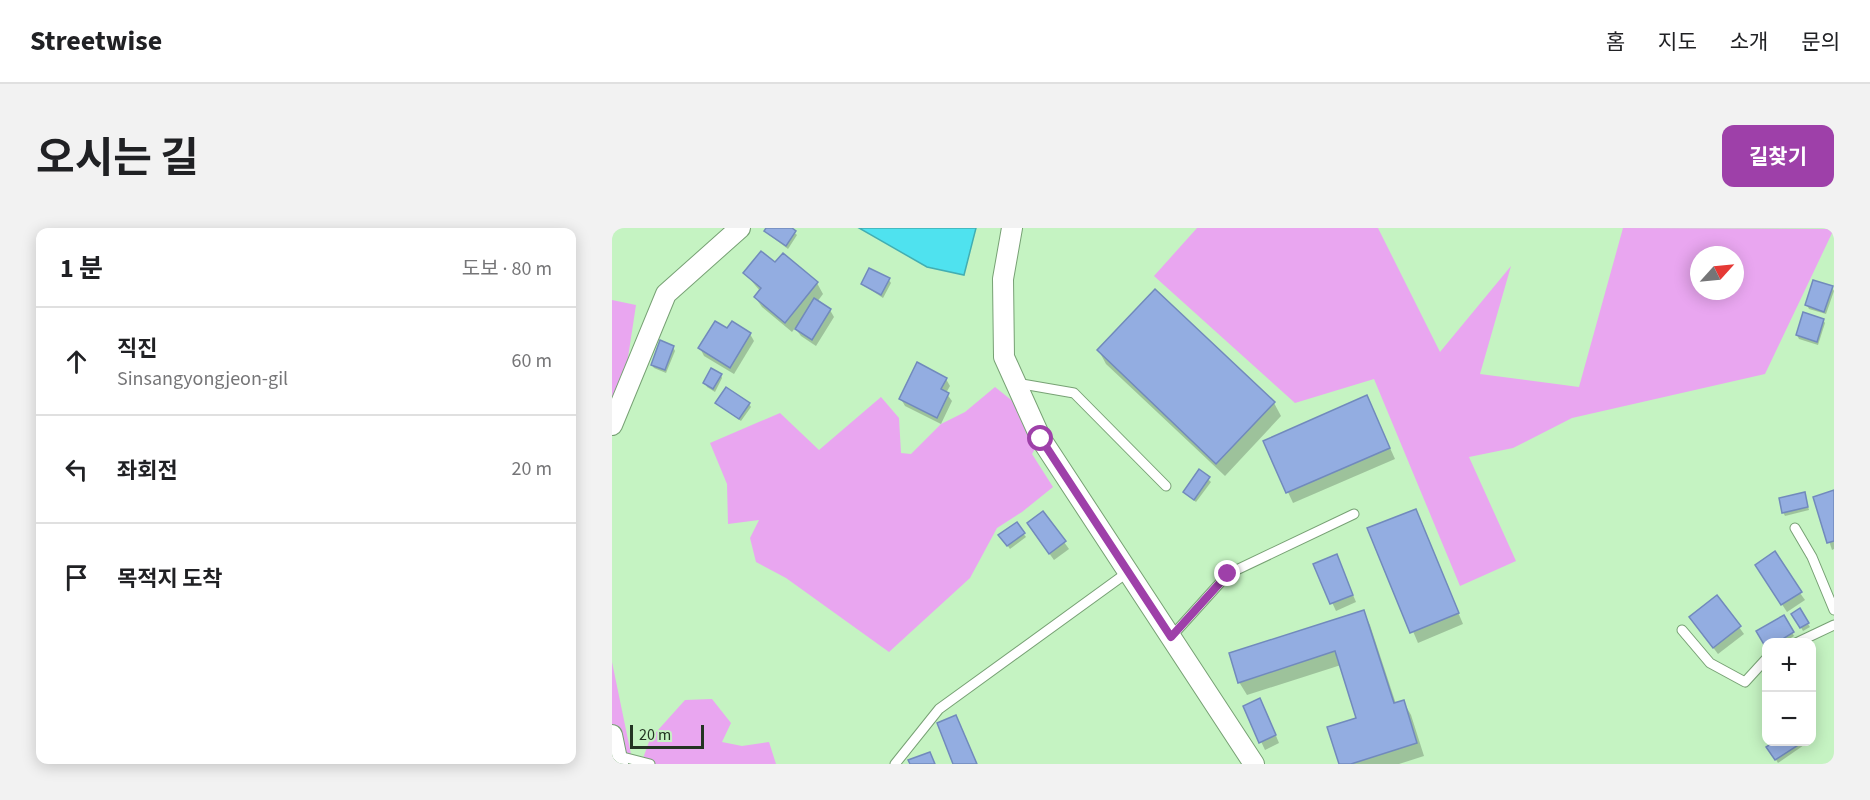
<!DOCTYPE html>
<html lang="ko">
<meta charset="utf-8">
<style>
body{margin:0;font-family:"Source Sans 3","Noto Sans KR",sans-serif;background:#f2f2f2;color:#202124}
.controls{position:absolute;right:18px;bottom:18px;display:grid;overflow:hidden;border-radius:12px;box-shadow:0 3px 15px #0003}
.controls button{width:54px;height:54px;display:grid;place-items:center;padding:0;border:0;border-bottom:2px solid #e0e0e0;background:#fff;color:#202124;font:30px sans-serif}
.compass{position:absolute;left:1078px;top:18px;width:54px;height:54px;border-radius:50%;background:#fff;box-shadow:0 3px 15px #0003;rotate:63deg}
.scale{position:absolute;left:18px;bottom:15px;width:74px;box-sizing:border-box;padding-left:6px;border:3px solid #233422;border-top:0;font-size:16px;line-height:21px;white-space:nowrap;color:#233422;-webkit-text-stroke:4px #c5f3c2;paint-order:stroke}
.stop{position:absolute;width:18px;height:18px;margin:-14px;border:4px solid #9e40a9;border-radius:50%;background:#fff}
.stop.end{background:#9e40a9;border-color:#fff;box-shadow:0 2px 6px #0008}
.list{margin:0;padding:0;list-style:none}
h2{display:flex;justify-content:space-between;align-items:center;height:78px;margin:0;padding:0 24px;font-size:26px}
h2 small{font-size:20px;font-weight:400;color:#757577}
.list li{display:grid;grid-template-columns:39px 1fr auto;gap:18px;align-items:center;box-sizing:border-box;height:108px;padding:0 24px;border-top:2px solid #e0e0e0}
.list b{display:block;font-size:22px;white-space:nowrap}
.list p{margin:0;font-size:20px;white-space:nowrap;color:#757577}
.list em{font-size:20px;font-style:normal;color:#757577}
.icon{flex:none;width:33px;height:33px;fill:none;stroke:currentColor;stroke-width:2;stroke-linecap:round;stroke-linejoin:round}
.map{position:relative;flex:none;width:1222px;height:536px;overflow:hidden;border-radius:12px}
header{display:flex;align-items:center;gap:36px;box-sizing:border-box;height:84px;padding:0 30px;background:#fff;border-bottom:2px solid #e0e0e0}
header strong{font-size:28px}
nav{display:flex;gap:33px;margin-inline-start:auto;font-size:21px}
.intro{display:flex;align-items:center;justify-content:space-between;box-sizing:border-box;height:144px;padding:0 36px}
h1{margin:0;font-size:42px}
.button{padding:15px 27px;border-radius:12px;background:#9e40a9;color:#fff;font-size:21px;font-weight:700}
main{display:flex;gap:36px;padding:0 36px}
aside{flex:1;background:#fff;border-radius:12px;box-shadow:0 3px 15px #0003}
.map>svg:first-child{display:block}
</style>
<header>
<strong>Streetwise</strong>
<nav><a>홈</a><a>지도</a><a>소개</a><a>문의</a></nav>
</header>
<div class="intro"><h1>오시는 길</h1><a class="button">길찾기</a></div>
<main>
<aside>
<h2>1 분<small>도보 · 80 m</small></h2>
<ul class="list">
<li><svg class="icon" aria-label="ahead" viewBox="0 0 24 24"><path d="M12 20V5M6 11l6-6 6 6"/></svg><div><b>직진</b><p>Sinsangyongjeon-gil</p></div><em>60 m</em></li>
<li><svg class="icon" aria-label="left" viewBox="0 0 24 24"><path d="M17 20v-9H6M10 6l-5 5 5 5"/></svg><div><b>좌회전</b></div><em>20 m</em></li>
<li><svg class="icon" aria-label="arrive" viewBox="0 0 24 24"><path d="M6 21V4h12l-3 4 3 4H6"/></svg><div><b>목적지 도착</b></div></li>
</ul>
</aside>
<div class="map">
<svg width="1222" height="536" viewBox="0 0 1222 536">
<rect width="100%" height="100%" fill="#c5f3c2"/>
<g fill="#e9a6f0" fill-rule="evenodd">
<path d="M585 0H766L828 124 899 38 868 146 967 159 1011 0 1222 1 1153 146 960 190 901 220 857 229 904 333 848 358 762 151 683 175 542 48ZM1087 27H1123V63H1087Z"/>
<polygon points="0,72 24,77 15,136 0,170"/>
<polygon points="383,159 403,175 424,219 420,226 441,259 410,284 385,300 358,350 277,424 174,350 144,334 138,310 147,292 116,296 115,256 98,215 168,185 207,222 269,169 287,190 289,225 299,226 329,196 353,184"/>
<polygon points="0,434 20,531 0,519"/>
<polygon points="100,471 119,495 110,514 130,518 157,514 164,536 29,536 38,511 73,472"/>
</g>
<polygon fill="#4fe2ef" stroke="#42aeb2" stroke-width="1.5" points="247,0 364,0 352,47 315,39"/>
<g fill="#0003">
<polygon points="156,0 177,0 185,7 176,21 156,6"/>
<polygon points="171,27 205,55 211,66 205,74 218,82 222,89 204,118 189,108 183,100 180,104 150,79 143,69 148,63 133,45 163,36"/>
<polygon points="277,52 279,55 271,70 250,56"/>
<polygon points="1220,60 1222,63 1214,86 1197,81 1195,77"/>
<polygon points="1211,92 1213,95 1206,117 1187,111 1185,107"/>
<polygon points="138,106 142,113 122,146 92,128 88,120"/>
<polygon points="61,119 63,123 54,145 42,140 40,137"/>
<polygon points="487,123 662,175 669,188 613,248 494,136"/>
<polygon points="109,147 110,150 103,164 95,159 93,155"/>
<polygon points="334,151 338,158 334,165 340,173 329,196 293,178 289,171"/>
<polygon points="755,169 783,231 681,275 653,214"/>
<polygon points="105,175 137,176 139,179 129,193"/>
<polygon points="587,243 599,254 584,274 572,264"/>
<polygon points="1222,264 1222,321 1220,322 1203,270"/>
<polygon points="1192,266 1197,282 1173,288 1171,284"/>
<polygon points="803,282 851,396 806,415 757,301"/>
<polygon points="431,285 457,321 442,332 421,303"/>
<polygon points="404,296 414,309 398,321 390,310"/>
<polygon points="728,336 744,374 724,383 703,337"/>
<polygon points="1149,344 1188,365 1193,372 1175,384"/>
<polygon points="1187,382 1198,399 1191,403 1181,386"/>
<polygon points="751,383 758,397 784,476 791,473 799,487 812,528 787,536 729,536 717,500 746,491 729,437 635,467 627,454"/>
<polygon points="1171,389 1182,408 1171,415 1154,415 1154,418 1146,404"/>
<polygon points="1079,390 1127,399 1132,406 1106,426"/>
<polygon points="633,479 652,479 667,515 653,522"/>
<polygon points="1164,514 1194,514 1195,515 1166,535 1156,519"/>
</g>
<g fill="#93ade1" stroke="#718abc" stroke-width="1.5">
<polygon points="154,0 180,0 184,3 174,18 152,3"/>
<polygon points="149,23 163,34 171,25 206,54 173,95 142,69 149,60 131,45"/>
<polygon points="257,40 278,50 269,67 249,56"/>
<polygon points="1201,52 1221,58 1212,84 1193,77"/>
<polygon points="543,61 663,174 604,236 485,122"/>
<polygon points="202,70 219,81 200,112 183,101"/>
<polygon points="1191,84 1212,91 1205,114 1184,107"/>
<polygon points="103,93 115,100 120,93 139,105 118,140 86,120"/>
<polygon points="48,112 62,118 53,142 39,137"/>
<polygon points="305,134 335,150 329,161 337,165 325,190 287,171"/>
<polygon points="99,140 110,146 101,161 91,155"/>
<polygon points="114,159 138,175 127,191 103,175"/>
<polygon points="755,167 778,220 674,265 651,213"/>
<polygon points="587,241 598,249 582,272 571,264"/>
<polygon points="1222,262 1222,313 1215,315 1201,269"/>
<polygon points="1193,264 1196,279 1170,285 1167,270"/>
<polygon points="804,281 847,385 798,405 755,300"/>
<polygon points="431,283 454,313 437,326 415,295"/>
<polygon points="405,294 413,305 395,318 386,307"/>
<polygon points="1163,323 1190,364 1169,377 1143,337"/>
<polygon points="725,326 741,367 718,376 701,336"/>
<polygon points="1105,367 1129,398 1101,420 1077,389"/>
<polygon points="1188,380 1197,395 1188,400 1179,386"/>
<polygon points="752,382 782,475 792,472 805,515 739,536 727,536 715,499 744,490 723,423 626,455 617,425"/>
<polygon points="1172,387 1182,404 1164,415 1154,415 1154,420 1144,403"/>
<polygon points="648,470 664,507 647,515 631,478"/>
<polygon points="344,487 365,536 341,536 325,495"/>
<polygon points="1162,514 1191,514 1163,532 1154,519"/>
<polygon points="318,524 323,536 298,536 296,532"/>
</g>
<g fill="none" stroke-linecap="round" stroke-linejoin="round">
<g stroke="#77a174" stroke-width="11">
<g id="service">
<polyline points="404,155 462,165 554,258"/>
<polyline points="1183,300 1200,329 1222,382"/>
<polyline points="1070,402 1098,435 1133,454 1154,431"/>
<polyline points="559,409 616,346 742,286"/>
<polyline points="1184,415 1222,397"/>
<polyline points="3,527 38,536"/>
<polyline points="283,536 327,481 516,344"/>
</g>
</g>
<g stroke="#77a174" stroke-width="22">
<g id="minor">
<polyline points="400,0 391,51 392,129 429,211 642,536"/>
<polyline points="0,197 54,66 128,0"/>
<polyline points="0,507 6,536"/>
</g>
</g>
<use href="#service" stroke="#fff" stroke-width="9"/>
<use href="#minor" stroke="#fff" stroke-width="20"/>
</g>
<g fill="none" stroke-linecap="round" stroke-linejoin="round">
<polyline stroke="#9e40a9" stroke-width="8" points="429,211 559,409 616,346"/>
</g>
</svg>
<div class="controls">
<button>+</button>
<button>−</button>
</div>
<svg class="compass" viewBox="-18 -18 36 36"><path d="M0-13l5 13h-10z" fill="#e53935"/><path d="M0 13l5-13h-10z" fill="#757577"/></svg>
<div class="scale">20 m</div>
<div class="stop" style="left:429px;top:211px"></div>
<div class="stop end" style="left:616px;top:346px"></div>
</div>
</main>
